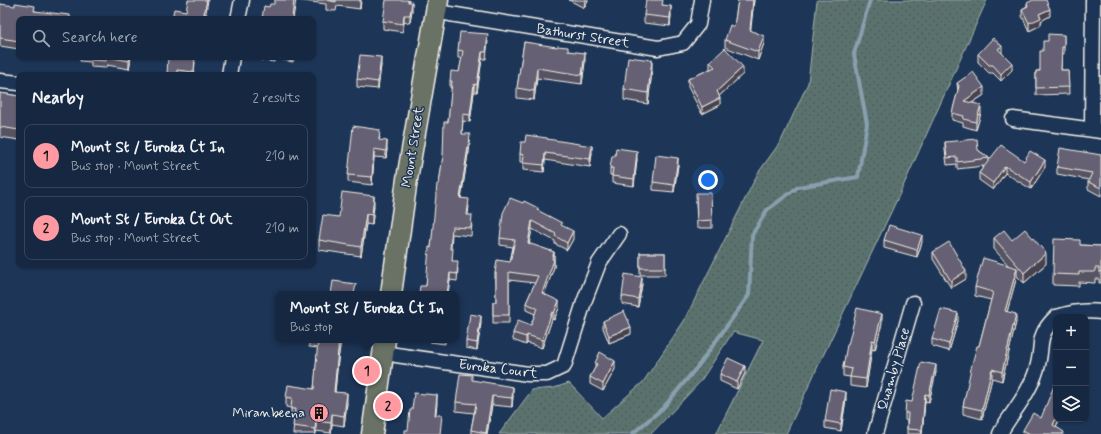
<!DOCTYPE html>
<meta charset="utf-8">
<style>
body{margin:0;font-family:Mynerve,sans-serif;background:#23344c;color:#f1f3f6}
.controls{position:absolute;right:12px;bottom:12px;display:grid;overflow:hidden;border-radius:8px;box-shadow:0 1px 3px #0004}
.controls button{width:36px;height:36px;display:grid;place-items:center;padding:0;border:0;border-bottom:1px solid #35445a;background:#162841;color:#f1f3f6;font:20px sans-serif}
.you{position:absolute;left:708px;top:180px;width:14px;height:14px;margin:-10px;border:3px solid #fff;border-radius:50%;background:#1a73e8;box-shadow:0 0 0 6px #1a73e833}
.badge{display:grid;place-items:center;width:26px;height:26px;border-radius:50%;background:#ff9aa2;color:#111;font-size:13px;font-weight:700}
.pin{position:absolute;translate:-50% -50%;border:2px solid #fff;box-shadow:0 1px 4px #0006}
.popup{position:absolute;left:275px;top:291px;width:184px;height:52px;box-sizing:border-box;display:grid;place-content:center;border-radius:8px;background:#162841;filter:drop-shadow(0 1px 3px #0005);font-size:13px;white-space:nowrap;color:#9ea6b1}
.popup b{font-size:15px;color:#f1f3f6}
.popup::after{content:'';position:absolute;left:50%;top:100%;margin-left:-8px;border:8px solid transparent;border-top-color:#162841}
.list{margin:0;padding:0;list-style:none}
h2{display:flex;justify-content:space-between;align-items:center;height:52px;margin:0;padding:0 16px;font-size:17px}
h2 small{font-size:13px;font-weight:400;color:#9ea6b1}
.list li{display:grid;grid-template-columns:26px 1fr auto;gap:12px;align-items:center;box-sizing:border-box;height:64px;margin:0 8px 8px;padding:0 8px;border:1px solid #35445a;border-radius:8px}
.list b{display:block;font-size:15px;white-space:nowrap}
.list p{margin:0;font-size:13px;white-space:nowrap;color:#9ea6b1}
.list em{font-size:13px;font-style:normal;color:#9ea6b1}
.icon{flex:none;width:22px;height:22px;fill:none;stroke:currentColor;stroke-width:2;stroke-linecap:round;stroke-linejoin:round}
.map{position:relative;flex:none;width:1101px;height:434px;overflow:hidden}
.search{position:absolute;background:#162841;box-shadow:0 1px 3px #0004;left:16px;top:16px;width:300px;height:44px;display:flex;align-items:center;gap:10px;box-sizing:border-box;padding:0 14px;border-radius:8px;color:#9ea6b1;font-size:15px}
.panel{position:absolute;background:#162841;box-shadow:0 1px 3px #0004;left:16px;top:72px;width:300px;height:196px;border-radius:8px}
.map>svg:first-child{display:block}
</style>
<div class="map">
<svg width="1101" height="434" viewBox="0 0 1101 434">
<defs>
<pattern id="grass-dots" width="8" height="8" patternUnits="userSpaceOnUse"><rect width="8" height="8" fill="#5a726e"/><path d="M2 2h.1M6 6h.1" fill="none" stroke="#515b58" stroke-width="1.8" stroke-linecap="round"/></pattern>
</defs>
<rect width="100%" height="100%" fill="#1d3557"/>
<filter id="ink" filterUnits="userSpaceOnUse"><feTurbulence type="fractalNoise" baseFrequency=".025" numOctaves="2"/><feDisplacementMap in="SourceGraphic" scale="8" xChannelSelector="R" yChannelSelector="G"/><feConvolveMatrix kernelMatrix="1 2 1 2 8 2 1 2 1" color-interpolation-filters="sRGB"/></filter>
<g filter="url(#ink)">
<polygon fill="url(#grass-dots)" stroke="#a7b2ab" points="817,0 987,0 901,191 786,434 716,434 763,340 733,332 700,382 651,434 499,434 532,390 554,388 569,383 602,418 643,382 684,321 758,173 781,141 808,83"/>
<g fill="none" stroke-linecap="round" stroke-linejoin="round">
<polyline stroke="#88a0ae" stroke-width="4" points="632,434 663,408 698,366 749,295 752,235 767,210 798,187 858,177 867,124 854,54 870,0"/>
<g stroke="#f4f1e8" stroke-width="17">
<g id="minor">
<polyline points="435,11 450,14 658,48 683,43 698,24 702,0"/>
<polyline points="238,19 242,0"/>
<polyline points="229,75 232,57"/>
<polyline points="0,81 19,83"/>
<polyline points="1013,119 1101,131"/>
<polyline points="1092,129 1093,0"/>
<path d="M1057 317C1072 312 1085 310 1101 312"/>
<polyline points="383,352 396,355 528,374 547,374 564,366 584,302 599,263 619,234"/>
<polyline points="875,434 913,303"/>
<path d="M1000 434 1003 428C1015 409 1031 390 1037 368 1044 345 1035 337 1056 317"/>
</g>
</g>
<g stroke="#f4f1e8" stroke-width="23">
<g id="highway">
<polyline points="391,294 407,179 438,0"/>
<polyline points="372,434 385,340"/>
</g>
</g>
<use href="#minor" stroke="#1d3557" stroke-width="14"/>
<use href="#highway" stroke="#6a7266" stroke-width="20"/>
</g>
<g fill="#575363" stroke="#f4f1e8">
<polygon points="296,0 361,0 360,9 337,6 336,11 326,10 326,4"/>
<polygon points="409,0 409,2 412,10 410,23 404,22 403,32 383,29 383,21"/>
<polygon points="569,0 588,0 584,8"/>
<polygon points="738,0 754,0 750,30 764,43 758,60 725,47 725,40 734,27"/>
<polygon points="1027,3 1050,16 1041,21 1041,25 1029,31 1022,16 1022,9 1027,6"/>
<polygon points="0,4 35,11 70,19 19,19 19,49 0,46"/>
<polygon points="664,5 671,15 670,26 644,23 644,15"/>
<polygon points="1064,35 1064,54 1062,54 1061,70 1068,70 1069,94 1036,95 1036,71 1040,71 1043,51 1048,41"/>
<polygon points="488,41 486,59 482,59 477,92 474,92 470,122 463,121 462,134 470,142 469,154 468,154 461,198 469,206 468,215 472,223 471,236 452,234 451,249 452,261 458,269 457,281 450,280 426,286 439,184 448,122 452,88 450,88 450,81 459,72 462,58 458,58 458,50"/>
<polygon points="524,42 568,51 585,62 582,84 537,78 534,100 517,98 517,88"/>
<polygon points="1002,53 1012,70 1001,81 993,73 989,73 978,62 978,54"/>
<polygon points="80,57 131,57 129,69 107,65 106,68 91,67 91,62 80,61"/>
<polygon points="260,57 294,57 293,62 275,58 274,62 260,60"/>
<polygon points="195,62 194,75 167,75"/>
<polygon points="710,62 743,74 719,96 720,105 702,114 688,87 688,79 710,69"/>
<polygon points="381,65 378,89 357,87 357,79"/>
<polygon points="652,71 648,104 624,100 624,89"/>
<polygon points="957,83 984,95 972,103 981,113 976,130 963,126 963,123 952,120 952,113 958,91"/>
<polygon points="0,93 19,96 19,140 0,137"/>
<polygon points="380,137 379,140 387,149 386,158 374,157 372,185 348,182 348,175"/>
<polygon points="547,139 592,153 590,167 545,160 544,172 523,170 523,162 520,162 520,154 525,142"/>
<polygon points="945,142 978,150 989,158 989,160 1024,161 1045,167 1031,189 1005,173 993,190 979,180 979,173 984,166 957,169 957,164 947,165 945,150"/>
<polygon points="1101,155 1101,196 1088,189 1088,182 1089,180 1057,174 1057,167"/>
<polygon points="637,159 634,186 612,183 612,175 610,175 610,168"/>
<polygon points="678,165 674,192 653,190 653,182"/>
<polygon points="696,201 712,220 712,228 697,228"/>
<polygon points="374,206 372,225 366,224 361,256 319,250 319,240 339,217"/>
<polygon points="538,210 573,239 567,250 555,244 555,241 532,229 529,244 554,252 554,267 544,294 559,308 554,320 552,319 542,348 527,343 526,345 513,340 513,333 531,325 535,314 526,310 526,303 535,283 509,280 509,323 493,323 493,302 496,302 496,281 495,281 495,273 510,262 513,247 500,245 500,238"/>
<polygon points="994,238 1012,240 1046,264 1024,283 1017,276 1007,312 1016,322 1002,381 992,378 982,419 963,414 963,406 979,346 991,300 975,296 975,287 1008,265 994,249"/>
<polygon points="884,240 922,242 917,257 884,248"/>
<polygon points="1080,245 1101,246 1101,283 1099,283 1099,279 1095,279 1095,283 1079,282 1079,286 1053,285 1053,274"/>
<polygon points="933,252 966,279 951,288 933,259"/>
<rect x="640" y="253" width="25" height="22"/>
<polygon points="642,284 638,307 622,304 622,296"/>
<polygon points="603,321 631,334 609,343 603,328"/>
<polygon points="958,321 949,351 932,346 932,339"/>
<polygon points="481,323 477,350 466,348 466,341"/>
<polygon points="882,323 875,350 872,349 866,388 850,386 850,377 843,376 843,367 848,345"/>
<polygon points="309,340 341,340 338,360 335,392 347,403 344,426 332,424 331,433 316,431 316,434 293,434 294,419 291,419 291,408 286,407 286,397 314,389 318,348 309,347"/>
<polygon points="430,340 445,340 445,344 430,342"/>
<polygon points="595,363 615,369 603,391 590,384 590,377 595,368"/>
<polygon points="936,372 929,402 925,401 922,434 907,434 907,421 905,420 905,413 912,402"/>
<polygon points="745,373 737,389 720,381 720,374"/>
<polygon points="472,380 513,396 512,407 492,405 487,434 471,434 471,430 474,413 456,411 456,402"/>
<polygon points="846,399 841,431 825,428 825,421"/>
<polygon points="1041,418 1059,419 1056,427 1064,434 1023,434 1023,430"/>
</g>
<g fill="#474350" stroke="#f4f1e8">
<polygon points="207,0 208,0 205,19 204,14"/>
<polygon points="294,0 296,0 293,19 292,19"/>
<polygon points="360,0 361,0 360,9"/>
<polygon points="585,0 588,0 584,8"/>
<polygon points="753,0 754,0 750,37 750,30"/>
<polygon points="412,2 412,10 410,23 410,15"/>
<polygon points="671,6 671,15 670,26 670,18"/>
<polygon points="1050,9 1050,16 1041,21 1041,25 1029,31 1029,23 1039,14"/>
<polygon points="404,15 404,22 403,32 403,24"/>
<polygon points="764,36 764,43 758,60 758,52"/>
<polygon points="1002,46 1002,53 998,49"/>
<polygon points="482,52 482,59 477,92 477,85"/>
<polygon points="585,53 585,62 582,84 582,75"/>
<polygon points="130,57 131,57 129,69 129,61"/>
<polygon points="381,57 381,65 378,89 378,82"/>
<polygon points="652,60 652,71 648,104 648,93"/>
<polygon points="1012,63 1012,70 1001,81 1001,74"/>
<polygon points="743,67 743,74 717,98 717,91"/>
<polygon points="537,68 537,78 534,100 534,91"/>
<polygon points="474,84 474,92 470,122 470,115"/>
<polygon points="984,87 984,95 964,108 964,101"/>
<polygon points="720,98 720,105 702,114 702,107"/>
<polygon points="981,105 981,113 976,130 976,122"/>
<polygon points="387,141 387,149 386,158 386,151"/>
<polygon points="592,146 592,153 590,167 590,159"/>
<polygon points="468,147 468,154 460,205 460,198"/>
<polygon points="374,149 374,157 372,185 372,177"/>
<polygon points="637,151 637,159 634,186 634,179"/>
<polygon points="545,153 545,160 544,172 544,165"/>
<polygon points="678,158 678,165 674,192 674,185"/>
<polygon points="1045,160 1045,167 1031,189 1031,182"/>
<polygon points="1005,166 1005,173 993,190 993,183"/>
<polygon points="374,196 374,206 372,225 372,215"/>
<polygon points="366,214 366,224 361,256 361,247"/>
<polygon points="532,221 532,229 528,251 528,243"/>
<polygon points="573,231 573,239 567,250 567,243"/>
<polygon points="922,235 922,242 917,257 917,250"/>
<polygon points="554,252 554,267 542,301 542,293"/>
<polygon points="1046,253 1046,264 1024,283 1024,273"/>
<polygon points="1017,268 1017,276 1005,319 1005,311"/>
<polygon points="966,271 966,279 951,288 951,281"/>
<polygon points="450,273 450,280 448,294 447,294"/>
<polygon points="642,277 642,284 638,307 638,299"/>
<polygon points="559,301 559,308 554,320 554,313"/>
<polygon points="552,312 552,319 542,348 542,340"/>
<polygon points="958,313 958,321 949,351 949,344"/>
<polygon points="882,314 882,323 875,350 875,341"/>
<polygon points="1016,314 1016,322 1002,381 1002,372"/>
<polygon points="481,316 481,323 477,350 477,343"/>
<polygon points="631,327 631,334 609,343 609,336"/>
<polygon points="527,335 527,343 526,345 526,337"/>
<polygon points="339,340 341,340 338,360 334,401 334,392"/>
<polygon points="872,340 872,349 866,388 866,379"/>
<polygon points="615,361 615,369 603,391 603,384"/>
<polygon points="936,365 936,372 929,402 929,395"/>
<polygon points="745,366 745,373 737,389 737,382"/>
<polygon points="992,369 992,378 982,419 982,410"/>
<polygon points="513,387 513,396 512,407 512,398"/>
<polygon points="846,392 846,399 841,431 841,424"/>
<polygon points="347,393 347,403 344,426 344,416"/>
<polygon points="925,394 925,401 922,434 922,430"/>
<polygon points="437,395 437,404 435,424 435,415"/>
<polygon points="492,396 492,405 487,434 486,434"/>
<polygon points="332,414 332,424 331,433 331,423"/>
<polygon points="1056,418 1056,419 1059,419 1053,434 1053,425"/>
<polygon points="316,421 316,434 315,434"/>
</g>
<g fill="#656073" stroke="#f4f1e8">
<polygon points="188,0 207,0 204,14 208,15 207,19 172,19 174,9 186,11"/>
<polygon points="275,0 294,0 292,19 262,19 264,6 269,7 270,4 274,4"/>
<polygon points="326,0 336,0 336,2"/>
<polygon points="386,0 408,0 408,2 412,2 410,15 404,15 403,24 383,21"/>
<polygon points="646,0 663,0 662,5 671,6 670,18 644,15"/>
<polygon points="738,0 753,0 750,30 764,36 758,52 725,40 730,25 734,27"/>
<polygon points="1033,0 1046,0 1050,9 1039,14 1041,18 1029,23 1022,9 1028,6 1027,3"/>
<polygon points="15,3 35,6 34,11 70,15 70,19 19,19 19,41 0,38 0,4 15,6"/>
<polygon points="460,32 488,34 486,52 482,52 477,85 474,84 470,115 463,114 462,134 470,134 469,147 468,147 460,198 469,199 467,215 472,215 471,228 452,227 450,249 453,249 452,261 458,261 457,274 450,273 447,294 419,294 420,286 426,286 429,247 431,248 437,184 439,184 443,155 444,122 448,122 452,81 450,81 451,71 459,72 463,51 458,50"/>
<polygon points="1048,34 1064,35 1064,47 1062,47 1061,70 1068,70 1069,87 1036,88 1036,71 1040,71 1040,51 1043,51 1043,41 1048,41"/>
<polygon points="993,38 1002,46 998,49 1012,63 1001,74 993,65 989,65 978,54"/>
<polygon points="524,42 557,47 557,46 568,47 568,51 585,53 582,75 537,68 534,91 517,88"/>
<polygon points="725,48 743,67 717,91 720,98 702,107 688,79 715,67 710,62"/>
<polygon points="360,55 381,57 378,82 357,79"/>
<polygon points="92,57 130,57 129,61 107,57 106,61 91,60"/>
<polygon points="168,57 195,57 194,72 177,70 177,75 167,75"/>
<polygon points="628,57 652,60 648,93 624,89"/>
<polygon points="973,72 984,87 964,101 981,105 976,122 963,119 964,116 952,113 959,86 957,83"/>
<polygon points="0,93 19,96 19,130 0,127"/>
<polygon points="353,126 380,130 379,140 387,141 386,151 374,149 372,177 348,175"/>
<polygon points="526,135 547,138 547,139 592,146 590,159 545,153 544,165 523,163 524,155 520,154 521,142 525,142"/>
<polygon points="977,139 978,150 989,158 957,162 957,157 947,158 945,142"/>
<polygon points="1001,145 1024,161 1030,151 1045,160 1031,182 1005,166 993,183 979,173"/>
<polygon points="616,148 637,151 634,179 612,176 613,168 610,168 612,156 615,156"/>
<polygon points="1060,148 1101,155 1101,188 1088,182 1092,173 1057,167"/>
<polygon points="656,155 678,158 674,185 653,182"/>
<polygon points="342,192 374,196 372,215 366,214 361,247 319,240 323,215 339,217"/>
<polygon points="696,193 711,193 712,220 697,221"/>
<polygon points="510,198 523,203 524,201 538,208 537,210 562,223 561,225 573,231 567,243 555,236 556,234 532,221 528,243 554,252 552,259 554,260 542,293 559,301 554,313 552,312 542,340 527,335 526,337 513,333 518,320 531,325 537,308 526,303 538,276 509,272 509,315 493,315 493,302 496,302 496,273 495,273 497,260 510,262 515,240 500,238 503,213"/>
<polygon points="889,225 922,235 917,250 884,240"/>
<polygon points="1025,229 1046,253 1024,273 994,238 1004,230 1012,240"/>
<polygon points="1054,239 1080,240 1080,245 1101,246 1101,272 1099,272 1099,268 1095,268 1095,272 1079,272 1079,275 1053,274"/>
<polygon points="949,242 966,271 951,281 933,252"/>
<rect x="640" y="253" width="25" height="15"/>
<polygon points="983,258 1017,268 1005,311 1016,314 1002,372 992,369 982,410 963,406 972,364 977,346 979,346 993,292 975,287"/>
<polygon points="625,274 642,277 638,299 622,296"/>
<polygon points="333,281 356,284 354,294 331,294"/>
<polygon points="857,308 882,314 875,341 872,340 866,379 850,377 852,369 843,367 847,345 848,345"/>
<polygon points="941,309 958,313 949,344 932,339"/>
<polygon points="624,311 631,327 609,336 603,321"/>
<polygon points="470,314 481,316 477,343 466,341"/>
<polygon points="318,340 339,340 334,392 347,393 344,416 332,414 331,423 316,421 315,429 293,426 295,409 291,409 292,398 286,397 288,385 314,389"/>
<polygon points="600,352 615,361 603,384 590,377 597,364 595,363"/>
<polygon points="728,358 745,366 737,382 720,374"/>
<polygon points="921,362 936,365 929,395 925,394 922,430 907,429 908,413 905,413 906,401 912,402"/>
<polygon points="460,374 472,375 472,380 513,387 512,398 492,396 486,433 471,430 476,404 456,402"/>
<polygon points="1056,381 1056,418 1053,425 1064,432 1063,434 1030,434 1023,430 1033,413 1041,418"/>
<polygon points="830,389 846,392 841,424 825,421"/>
<polygon points="414,393 437,395 435,415 442,415 440,434 405,434 405,430 408,430 410,410 412,410"/>
</g>
</g>
<defs>
<g id="building-disc" transform="scale(1)"><circle r="9.5" fill="#ff9aa2" stroke="#1d3557"/><path d="M-4-6H4V6H1V3H-1V6H-4ZM-2.5-4.3h1.7v1.8h-1.7ZM.8-4.3h1.7v1.8H.8ZM-2.5-1h1.7V.8h-1.7ZM.8-1h1.7V.8H.8Z" fill="#111"/></g>
</defs>
<g fill-rule="evenodd">
<use href="#building-disc" x="319" y="413"/>
</g>
<g text-anchor="middle" dominant-baseline="central" stroke-width="3" stroke-linejoin="round" paint-order="stroke">
<g font-size="14" fill="#f4f1e8" stroke="#1d3557">
<text transform="translate(583 36) rotate(9)">Bathurst Street</text>
<text transform="translate(413 147) rotate(-81)">Mount Street</text>
<text transform="translate(498 369) rotate(7)">Euroka Court</text>
<text transform="translate(894 369) rotate(-74)">Quamby Place</text>
</g>
<g font-size="14" fill="#f4f1e8" stroke="#1d3557" text-anchor="end">
<text x="305" y="413">Miranbeena</text>
</g>
</g>
</svg>
<div class="controls">
<button>+</button>
<button>−</button>
<button><svg class="icon" aria-label="layers" viewBox="0 0 24 24"><path d="M12 4l9 5-9 5-9-5zM3 14l9 5 9-5"/></svg></button>
</div>
<div class="you"></div>
<div class="pin badge" style="left:367px;top:371px">1</div>
<div class="popup"><b>Mount St / Euroka Ct In</b>Bus stop</div>
<div class="pin badge" style="left:388px;top:406px">2</div>
<div class="search"><svg class="icon" aria-label="search" viewBox="0 0 24 24"><circle cx="10" cy="10" r="6"/><path d="M15 15l6 6"/></svg>Search here</div>
<section class="panel">
<h2>Nearby<small>2 results</small></h2>
<ul class="list">
<li><span class="badge">1</span><div><b>Mount St / Euroka Ct In</b><p>Bus stop · Mount Street</p></div><em>210 m</em></li>
<li><span class="badge">2</span><div><b>Mount St / Euroka Ct Out</b><p>Bus stop · Mount Street</p></div><em>210 m</em></li>
</ul>
</section>
</div>
